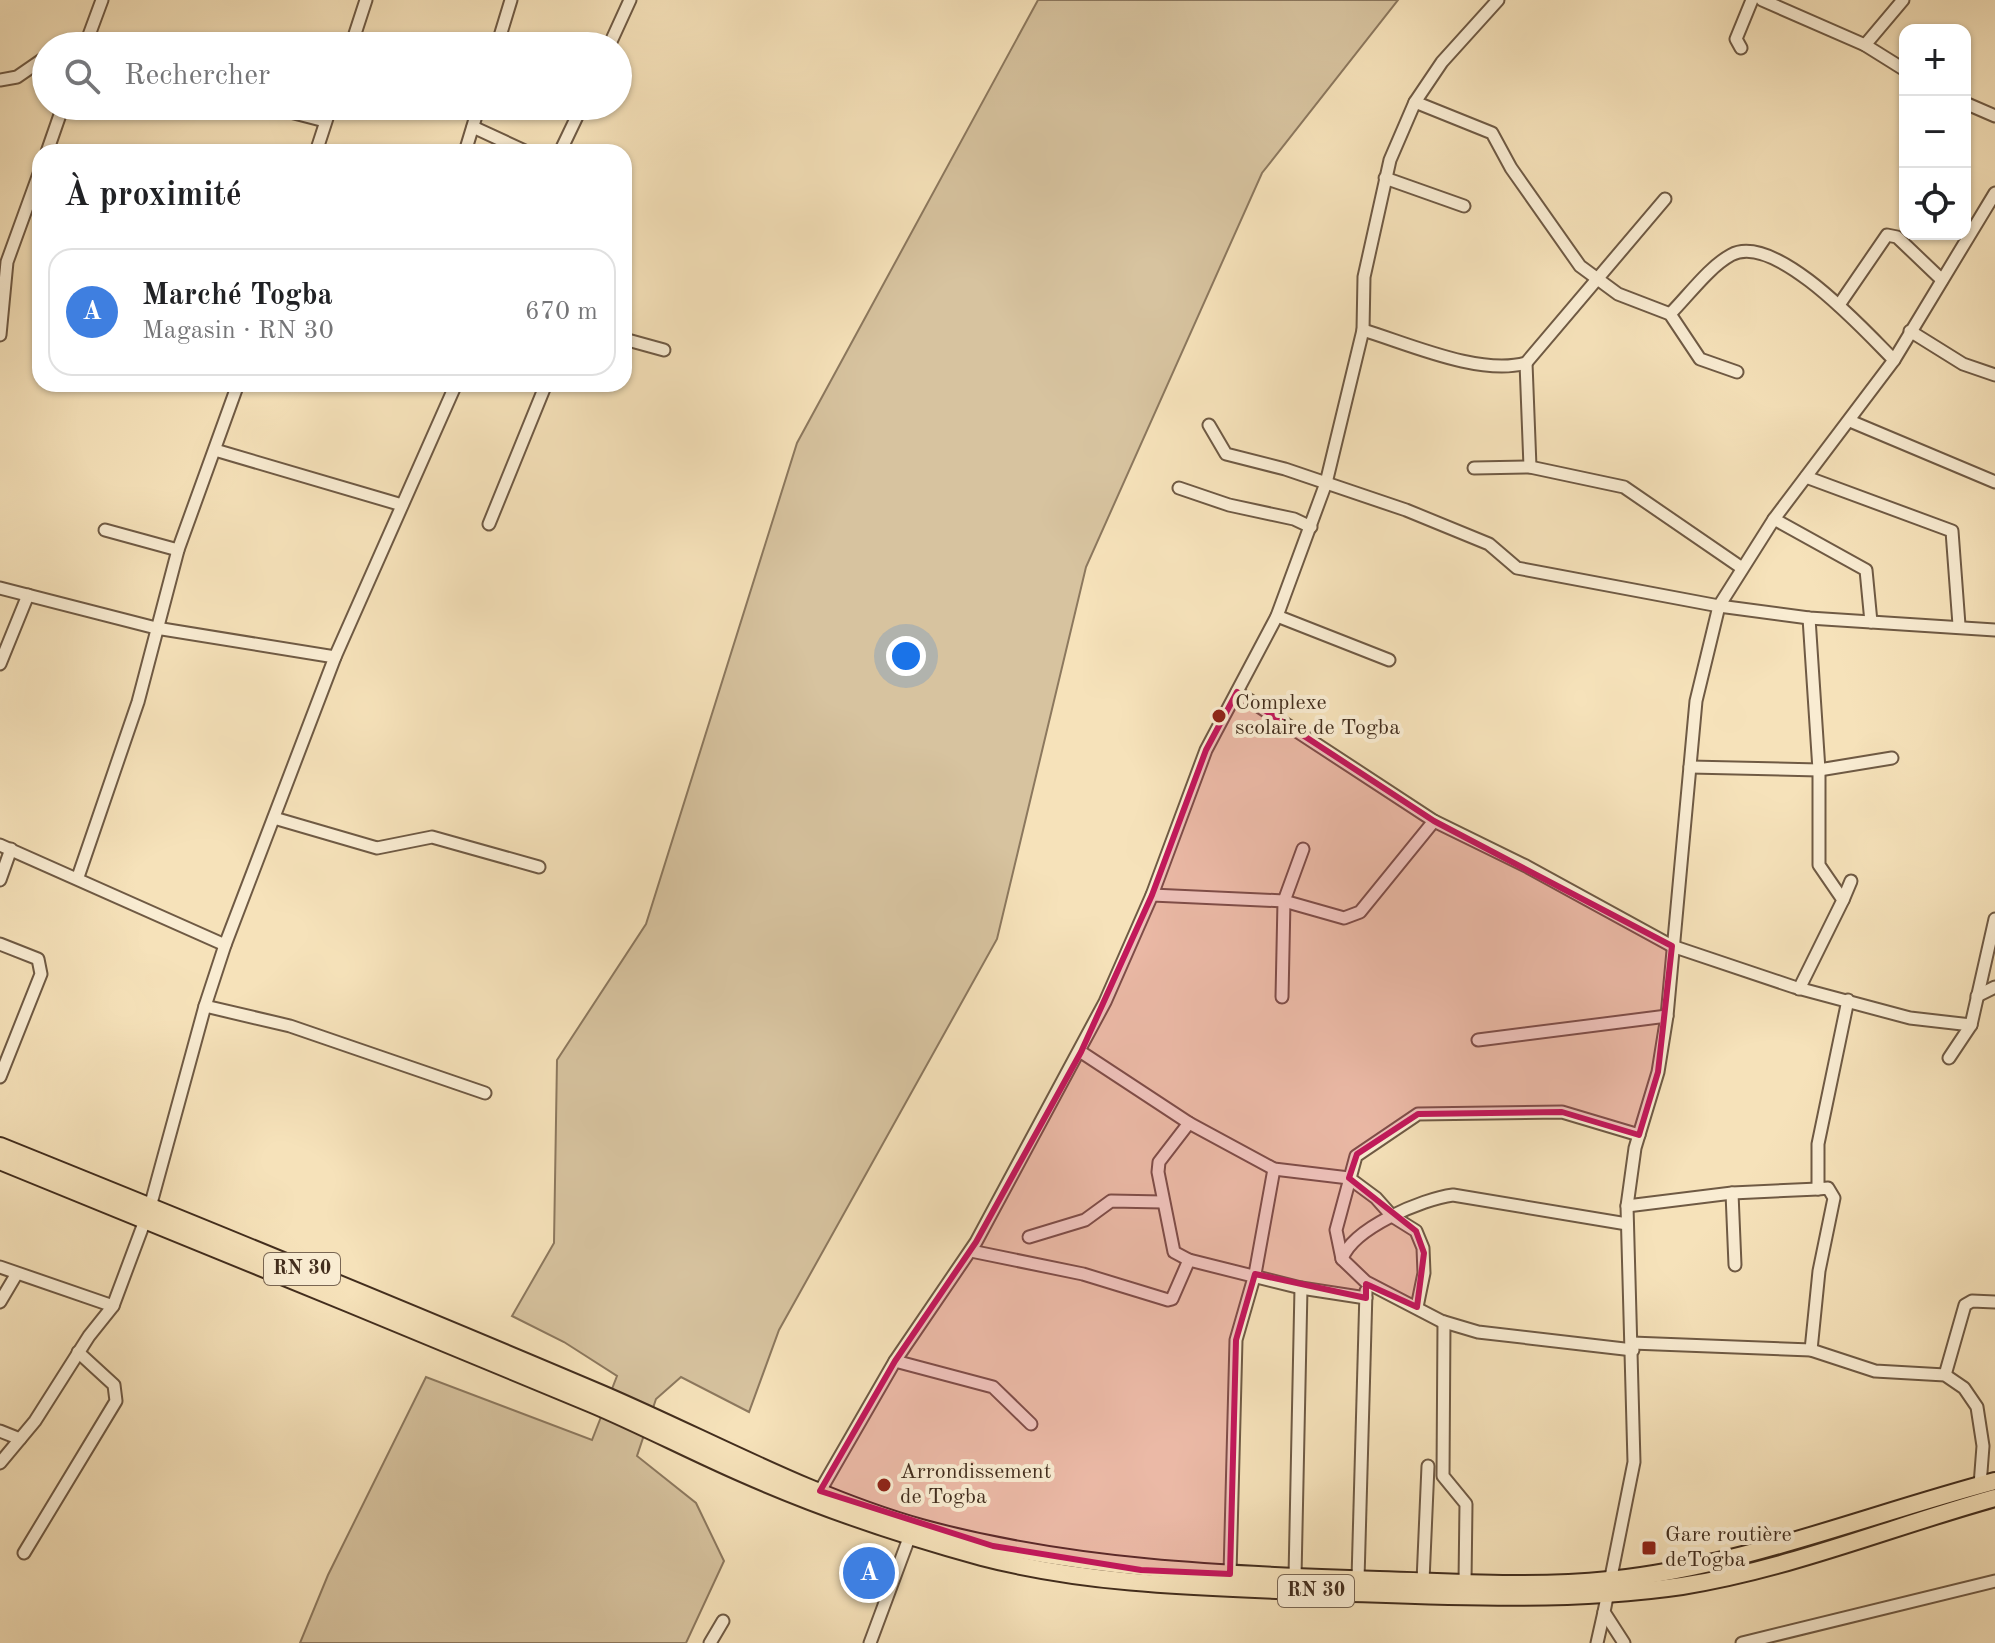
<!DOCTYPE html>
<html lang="fr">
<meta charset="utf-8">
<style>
body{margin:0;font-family:"Old Standard TT",serif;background:#f2f2f2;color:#202124}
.controls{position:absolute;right:24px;top:24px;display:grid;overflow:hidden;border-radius:16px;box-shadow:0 2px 6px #0004}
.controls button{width:72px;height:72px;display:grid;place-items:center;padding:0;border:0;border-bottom:2px solid #e0e0e0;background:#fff;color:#202124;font:40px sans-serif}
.you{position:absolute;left:906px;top:656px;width:28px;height:28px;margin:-20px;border:6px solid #fff;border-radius:50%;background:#1a73e8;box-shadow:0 0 0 12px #1a73e833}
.badge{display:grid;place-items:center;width:52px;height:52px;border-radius:50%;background:#8f2418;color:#fff;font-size:26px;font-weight:700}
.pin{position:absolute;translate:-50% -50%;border:4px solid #fff;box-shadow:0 2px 8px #0006}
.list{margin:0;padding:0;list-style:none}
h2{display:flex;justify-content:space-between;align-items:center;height:104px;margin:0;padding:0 32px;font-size:34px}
h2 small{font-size:26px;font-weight:400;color:#757577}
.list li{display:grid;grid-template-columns:52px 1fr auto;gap:24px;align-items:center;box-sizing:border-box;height:128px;margin:0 16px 16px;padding:0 16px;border:2px solid #e0e0e0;border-radius:24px}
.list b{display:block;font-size:30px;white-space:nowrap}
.list p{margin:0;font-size:26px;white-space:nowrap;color:#757577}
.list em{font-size:26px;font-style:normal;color:#757577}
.icon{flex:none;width:44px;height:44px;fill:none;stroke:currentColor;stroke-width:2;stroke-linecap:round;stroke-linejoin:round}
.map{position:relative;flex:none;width:1995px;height:1643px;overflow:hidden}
.search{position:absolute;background:#fff;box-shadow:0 2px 6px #0004;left:32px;top:32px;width:600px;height:88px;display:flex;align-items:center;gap:20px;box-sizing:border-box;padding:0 28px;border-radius:44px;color:#757577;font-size:30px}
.panel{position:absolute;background:#fff;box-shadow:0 2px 6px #0004;left:32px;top:144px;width:600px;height:248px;border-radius:24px}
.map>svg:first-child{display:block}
</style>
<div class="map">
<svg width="1995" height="1643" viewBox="0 0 1995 1643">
<rect width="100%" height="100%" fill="#f6e2ba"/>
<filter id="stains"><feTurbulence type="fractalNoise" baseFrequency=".0025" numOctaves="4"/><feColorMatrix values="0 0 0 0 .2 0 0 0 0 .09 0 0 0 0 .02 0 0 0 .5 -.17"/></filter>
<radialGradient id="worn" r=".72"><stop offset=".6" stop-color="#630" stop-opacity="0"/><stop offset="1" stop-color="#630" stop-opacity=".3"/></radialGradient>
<polygon fill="#d7c39f" stroke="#8c785e" stroke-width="2" points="1038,0 1398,0 1262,173 1086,567 997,939 779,1330 749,1412 681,1377 656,1399 637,1456 696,1503 724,1561 686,1643 300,1643 328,1575 426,1377 592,1440 617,1376 564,1342 512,1316 554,1243 557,1060 646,924 797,443"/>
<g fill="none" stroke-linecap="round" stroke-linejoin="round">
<g stroke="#6f5a44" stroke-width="15">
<g id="minor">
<polyline points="1762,0 1865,45 1905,70"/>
<polyline points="1865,45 1903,0"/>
<polyline points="85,46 102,0"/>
<polyline points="351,46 366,0"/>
<polyline points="497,46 511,0"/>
<polyline points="609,46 630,0"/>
<polyline points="1741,48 1736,39 1752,0"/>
<polyline points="0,80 17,77 46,57"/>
<polyline points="1415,102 1492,133 1511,168 1580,266 1618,294 1670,314 1700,359 1737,372"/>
<polyline points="1965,103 1995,116"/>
<polyline points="267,106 325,121"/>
<polyline points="473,127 527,152"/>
<polyline points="47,152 63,106"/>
<polyline points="316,152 331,106"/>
<polyline points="465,152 479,106"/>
<polyline points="560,152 582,106"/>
<polyline points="1385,178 1464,206"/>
<polyline points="1839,305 1887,235 1897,237 1942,280"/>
<path d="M1670 314C1688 296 1709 267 1731 255 1775 231 1865 331 1894 360"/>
<path d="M1363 330C1409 344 1480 376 1526 363L1665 199"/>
<polyline points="1910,331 1963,364 1995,375"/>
<polyline points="0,335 7,262 40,171"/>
<polyline points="624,339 664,350"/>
<polyline points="1526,363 1530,467"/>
<polyline points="1850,421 1995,482"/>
<polyline points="1209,425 1226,454 1285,469 1406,510 1489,544 1517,568 1719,606 1809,618 1995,630"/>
<polyline points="215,450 402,505"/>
<polyline points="1474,468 1530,467 1624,487 1742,568"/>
<polyline points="1806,477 1952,531 1959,625"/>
<polyline points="1179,488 1229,505 1294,519 1311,527"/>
<polyline points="1774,519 1866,570 1871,622"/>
<polyline points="489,524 546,384"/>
<polyline points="105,530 178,550"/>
<polyline points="0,588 156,628 335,657"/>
<polyline points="1277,616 1389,660"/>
<polyline points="0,664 28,595"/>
<polyline points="1237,692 1434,821 1526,866 1672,946 1794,987 1910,1018 1971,1025"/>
<polyline points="1690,767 1819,770 1892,758"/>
<polyline points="274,818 377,848 432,837 539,867"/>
<polyline points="0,845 225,945"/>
<polyline points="78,877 138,702 178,550 238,384"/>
<polyline points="0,880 11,849"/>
<polyline points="1152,895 1284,901 1344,918 1360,912 1434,821"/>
<polyline points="1843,900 1851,881"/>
<polyline points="0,944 38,959 41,974 0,1077"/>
<polyline points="1799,989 1843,900 1819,865 1819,770 1809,618"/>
<polyline points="1977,996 1995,987"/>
<polyline points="1282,997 1284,901 1303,849"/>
<polyline points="205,1006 290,1026 485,1093"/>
<polyline points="1478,1040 1667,1016"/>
<polyline points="1081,1052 1189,1123 1274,1169 1349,1178 1376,1198 1392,1216 1416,1231 1423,1248 1424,1273 1417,1307"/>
<polyline points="1949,1058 1971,1025 1995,919"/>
<polyline points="1189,1123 1159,1162 1158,1172 1174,1252 1189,1260 1301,1288 1366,1298"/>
<polyline points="1732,1193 1735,1265"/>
<polyline points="1627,1206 1732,1193 1818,1189"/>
<polyline points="1029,1237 1085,1220 1111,1201 1163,1202"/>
<polyline points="971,1251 1083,1274 1168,1300 1172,1299 1189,1260"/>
<path d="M1342 1259C1353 1228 1422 1199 1453 1195L1627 1224"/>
<polyline points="0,1267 113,1306"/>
<polyline points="0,1302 16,1275"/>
<polyline points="1444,1322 1443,1476 1466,1504 1465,1582"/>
<polyline points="1632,1343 1811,1350 1875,1371 1945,1375 1964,1388 1977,1407 1983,1446 1980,1485"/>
<polyline points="1633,1350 1478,1332 1441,1321 1366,1282 1342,1259 1336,1230 1356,1156 1418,1114 1562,1112 1639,1135"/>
<polyline points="1811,1350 1819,1271 1834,1198 1828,1188 1818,1189 1818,1144 1848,1000"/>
<polyline points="895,1361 993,1387 1031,1424"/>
<polyline points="1945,1375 1965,1305 1972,1301 1995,1302"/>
<polyline points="0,1431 20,1439"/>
<polyline points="0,1463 35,1421 89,1336 113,1306 150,1207 205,1006 225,945 335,657 456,384"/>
<polyline points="820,1491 895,1361 976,1242 1105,1002 1152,895 1206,750 1277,616 1326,483 1363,330 1364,277 1390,160 1415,102 1442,62 1498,0"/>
<polyline points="24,1553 116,1401 114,1385 78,1352"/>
<polyline points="1230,1574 1236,1340 1255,1274 1274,1169"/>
<polyline points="1295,1577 1301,1288"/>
<polyline points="1358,1579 1366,1291"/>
<polyline points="1423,1581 1428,1466"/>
<polyline points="710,1643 723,1621"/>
<polyline points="870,1643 912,1530"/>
<polyline points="1597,1643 1604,1612"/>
<polyline points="1624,1643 1604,1612 1634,1462 1627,1206 1635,1148 1658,1072 1667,1016 1696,701 1719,606 1774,519 1894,360 1995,193"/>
<polyline points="1742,1643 1995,1581"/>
</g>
</g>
<g stroke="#422d1d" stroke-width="20">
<g id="primary">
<path d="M0 1146C201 1227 402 1309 602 1394 707 1439 811 1497 921 1528 1072 1569 1223 1575 1379 1580 1455 1582 1533 1588 1609 1580 1743 1566 1866 1515 1995 1481"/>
<path d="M0 1161C198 1241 395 1322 592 1404 644 1426 693 1452 744 1474 821 1508 901 1535 982 1557 1093 1586 1211 1587 1326 1592 1443 1596 1565 1603 1682 1586 1789 1569 1891 1527 1995 1498"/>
</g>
</g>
<use href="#minor" stroke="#f9ecd2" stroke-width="11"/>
<use href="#primary" stroke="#f6e2ba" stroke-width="16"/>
</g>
<path fill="#c2185b" fill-opacity="0.2" stroke="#c2185b" stroke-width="6" stroke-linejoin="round" d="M1237 692 1434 821 1672 946 1658 1072 1639 1135 1562 1112 1418 1114 1357 1154 1349 1178 1416 1231 1424 1253 1417 1307 1366 1284V1298L1255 1274 1236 1340 1230 1574 1141 1570 993 1546 820 1491 895 1361 976 1242 1081 1052 1152 895 1206 750Z"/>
<g fill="#8f2418" stroke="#f9ecd2" stroke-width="3">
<circle cx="1219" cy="716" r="8"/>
<circle cx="884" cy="1485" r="8"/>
<rect x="1641" y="1540" width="16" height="16" rx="4"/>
</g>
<g text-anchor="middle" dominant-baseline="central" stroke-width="8" stroke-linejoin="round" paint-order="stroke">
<g fill="#f9ecd2" stroke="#796653" stroke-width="2">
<rect x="264" y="1253" width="76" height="32" rx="6"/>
<rect x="1278" y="1575" width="76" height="32" rx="6"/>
</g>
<g font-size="20" font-weight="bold" fill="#422d1d">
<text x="302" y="1269">RN 30</text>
<text x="1316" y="1591">RN 30</text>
</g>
<g font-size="22" fill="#422d1d" stroke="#f9ecd2" text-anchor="start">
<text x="1235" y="703">Complexe<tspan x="1235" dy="25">scolaire de Togba</tspan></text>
<text x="900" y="1472">Arrondissement<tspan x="900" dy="25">de Togba</tspan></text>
<text x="1665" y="1535">Gare routière<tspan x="1665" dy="25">deTogba</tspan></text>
</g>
</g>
<rect width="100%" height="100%" filter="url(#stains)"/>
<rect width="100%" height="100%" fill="url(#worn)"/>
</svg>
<div class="controls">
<button>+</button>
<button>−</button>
<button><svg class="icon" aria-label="locate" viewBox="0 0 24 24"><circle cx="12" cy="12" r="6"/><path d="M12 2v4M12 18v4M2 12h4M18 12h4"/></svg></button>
</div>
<div class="you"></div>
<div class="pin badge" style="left:869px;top:1573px;background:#3f7fe0">A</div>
<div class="search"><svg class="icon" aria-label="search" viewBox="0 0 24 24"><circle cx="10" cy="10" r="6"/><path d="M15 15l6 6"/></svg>Rechercher</div>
<section class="panel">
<h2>À proximité<small></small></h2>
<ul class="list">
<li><span class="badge" style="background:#3f7fe0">A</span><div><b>Marché Togba</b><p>Magasin · RN 30</p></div><em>670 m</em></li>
</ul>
</section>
</div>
